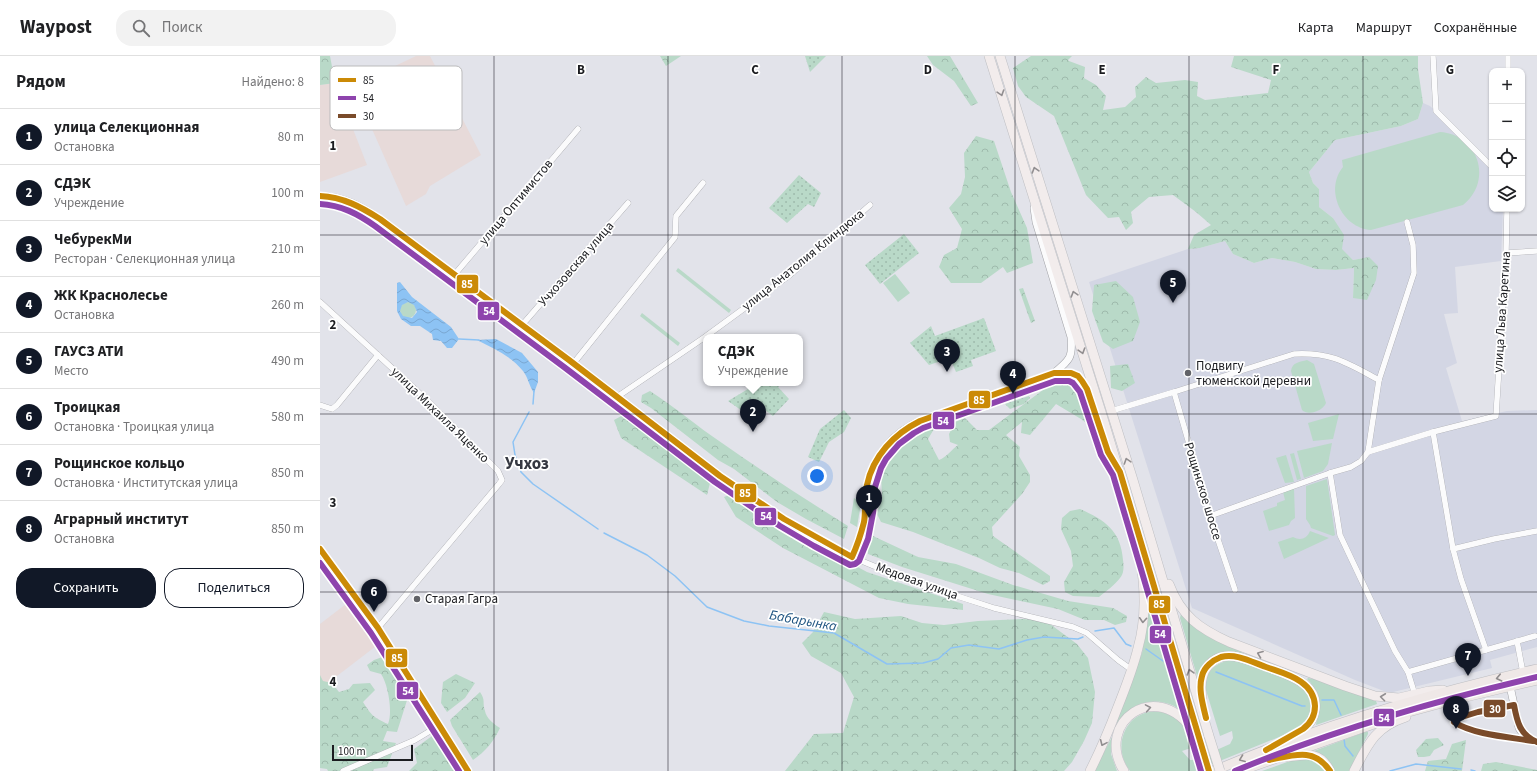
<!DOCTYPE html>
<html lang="ru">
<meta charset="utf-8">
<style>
body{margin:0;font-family:"Source Sans 3",sans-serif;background:#f2f2f2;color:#202124}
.controls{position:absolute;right:12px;top:12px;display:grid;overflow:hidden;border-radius:8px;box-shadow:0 1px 3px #0004}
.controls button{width:36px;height:36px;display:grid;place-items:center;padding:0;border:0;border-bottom:1px solid #e0e0e0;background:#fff;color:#202124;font:20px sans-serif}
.scale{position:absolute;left:12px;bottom:10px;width:81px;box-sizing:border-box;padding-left:4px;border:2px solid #1b1c20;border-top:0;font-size:11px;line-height:14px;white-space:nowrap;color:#1b1c20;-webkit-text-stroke:3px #fff;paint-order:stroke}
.you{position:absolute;left:497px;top:420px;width:14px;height:14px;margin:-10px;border:3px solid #fff;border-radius:50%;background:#1a73e8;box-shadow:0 0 0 6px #1a73e833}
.badge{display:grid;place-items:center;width:26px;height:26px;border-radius:50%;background:#111827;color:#fff;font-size:13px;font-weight:700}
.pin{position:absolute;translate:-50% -33px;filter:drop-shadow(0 1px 2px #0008)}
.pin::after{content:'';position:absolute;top:21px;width:14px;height:12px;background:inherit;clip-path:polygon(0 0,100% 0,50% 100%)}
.popup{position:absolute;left:383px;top:278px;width:100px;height:52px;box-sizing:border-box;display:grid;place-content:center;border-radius:8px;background:#fff;filter:drop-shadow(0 1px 3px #0005);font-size:13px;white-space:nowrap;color:#757577}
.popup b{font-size:15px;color:#202124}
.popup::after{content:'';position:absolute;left:50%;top:100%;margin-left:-8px;border:8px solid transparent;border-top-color:#fff}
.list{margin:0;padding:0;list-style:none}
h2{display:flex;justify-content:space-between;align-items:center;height:52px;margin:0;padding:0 16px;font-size:17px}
h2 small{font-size:13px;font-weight:400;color:#757577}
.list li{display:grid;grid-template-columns:26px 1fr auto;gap:12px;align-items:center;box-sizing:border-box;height:56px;padding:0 16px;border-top:1px solid #e0e0e0}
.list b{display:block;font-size:15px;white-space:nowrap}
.list p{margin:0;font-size:13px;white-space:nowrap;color:#757577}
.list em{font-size:13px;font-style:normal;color:#757577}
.actions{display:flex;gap:8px;padding:12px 16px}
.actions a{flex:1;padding:9px 0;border:1px solid #111827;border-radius:16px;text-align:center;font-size:14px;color:#111827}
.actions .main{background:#111827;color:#fff}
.icon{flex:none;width:22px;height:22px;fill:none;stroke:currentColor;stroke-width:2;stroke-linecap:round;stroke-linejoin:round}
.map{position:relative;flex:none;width:1217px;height:715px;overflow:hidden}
header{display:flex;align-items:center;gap:24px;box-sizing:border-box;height:56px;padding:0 20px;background:#fff;border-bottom:1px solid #e0e0e0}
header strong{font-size:19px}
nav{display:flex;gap:22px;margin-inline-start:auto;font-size:14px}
.search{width:280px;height:36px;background:#f2f2f2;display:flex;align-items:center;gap:10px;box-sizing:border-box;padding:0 14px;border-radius:16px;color:#757577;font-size:15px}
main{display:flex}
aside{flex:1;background:#fff}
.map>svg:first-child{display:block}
</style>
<header>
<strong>Waypost</strong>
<div class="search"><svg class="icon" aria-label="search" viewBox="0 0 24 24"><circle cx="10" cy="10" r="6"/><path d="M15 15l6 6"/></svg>Поиск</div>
<nav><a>Карта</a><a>Маршрут</a><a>Сохранённые</a></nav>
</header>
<main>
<aside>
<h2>Рядом<small>Найдено: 8</small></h2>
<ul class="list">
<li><span class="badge">1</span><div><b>улица Селекционная</b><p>Остановка</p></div><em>80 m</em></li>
<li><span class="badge">2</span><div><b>СДЭК</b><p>Учреждение</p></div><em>100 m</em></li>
<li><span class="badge">3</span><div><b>ЧебурекМи</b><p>Ресторан · Селекционная улица</p></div><em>210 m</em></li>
<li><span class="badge">4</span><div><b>ЖК Краснолесье</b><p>Остановка</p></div><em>260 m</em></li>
<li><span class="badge">5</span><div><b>ГАУСЗ АТИ</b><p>Место</p></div><em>490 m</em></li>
<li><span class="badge">6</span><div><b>Троицкая</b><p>Остановка · Троицкая улица</p></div><em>580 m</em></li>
<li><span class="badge">7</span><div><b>Рощинское кольцо</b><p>Остановка · Институтская улица</p></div><em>850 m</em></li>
<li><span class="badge">8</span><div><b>Аграрный институт</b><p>Остановка</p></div><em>850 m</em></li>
</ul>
<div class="actions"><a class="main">Сохранить</a><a>Поделиться</a></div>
</aside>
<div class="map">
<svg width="1217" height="715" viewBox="0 0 1217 715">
<defs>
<pattern id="forest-crowns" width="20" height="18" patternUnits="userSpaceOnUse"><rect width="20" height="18" fill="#b9d9c8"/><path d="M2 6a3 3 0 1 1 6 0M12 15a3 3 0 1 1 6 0" fill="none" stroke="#9ebaac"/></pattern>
<pattern id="park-dots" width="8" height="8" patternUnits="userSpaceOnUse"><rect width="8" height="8" fill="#b9d9c8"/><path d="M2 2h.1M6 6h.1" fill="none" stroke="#9ebaac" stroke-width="1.8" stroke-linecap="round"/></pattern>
<pattern id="water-waves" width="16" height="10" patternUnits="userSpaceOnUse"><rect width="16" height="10" fill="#8dc3f4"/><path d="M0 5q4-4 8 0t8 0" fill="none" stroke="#79a7d1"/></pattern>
</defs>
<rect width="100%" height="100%" fill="#e2e3ea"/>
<g fill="#e7dad9">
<polygon points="96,0 110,0 161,99 110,130 106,138 86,150 33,30"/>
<polygon points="15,27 47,109 0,126 0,29"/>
<polygon points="30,545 60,587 0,633 0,568"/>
</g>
<polygon fill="#d3d6e4" points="1103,47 1110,50 1172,108 1172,153 1183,153 1181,205 1135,211 1138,257 1124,258 1137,307 1126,312 1142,365 1187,355 1217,354 1217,591 1170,604 1172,612 1069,637 1035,624 872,552 769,226 868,193 880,192 905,185 913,198 934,207 952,202 975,206 996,213 1016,214 1034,212 1033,242 1049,201 1033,204 1021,193 1013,162 999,151 999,133 993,127 989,116 1015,84 1081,70 1098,63"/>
<g fill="#b9d9c8">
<path d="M1120 76C1158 78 1174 125 1143 149L1051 174C1022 172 1004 134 1023 111L1022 104Z"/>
<polygon points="358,212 411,254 409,257 356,215"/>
<polygon points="575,218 590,237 578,246 563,227"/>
<circle cx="88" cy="254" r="8"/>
<polygon points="322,257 360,287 358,290 320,260"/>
<path d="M987 304 994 308 1006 347C1003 355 988 360 982 354L971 315C972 306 980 306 987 304Z"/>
<polygon points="1019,358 1013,383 993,385 988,367"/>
<polygon points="1012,387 1008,408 1003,415 984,422 977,395"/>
<polygon points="974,397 981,423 977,424 970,398"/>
<polygon points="966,399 974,426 965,427 956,402"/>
<polygon points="1007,423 1015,479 1013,480 991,472 990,469 986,463 986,430"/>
<polygon points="974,432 975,462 971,465 969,469 949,475 943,455 957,450 957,447 965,444 963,436"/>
<polygon points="534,442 541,447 537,471 530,467"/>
<path d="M990 475 1009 482 964 503 958 486 973 481C980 485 987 483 990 475Z"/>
<path d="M829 534 866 653V658C862 657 858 652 854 650 840 643 822 644 810 654 805 658 801 664 796 667L822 597 827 567Z"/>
<polygon points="861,558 887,580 919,594 925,599 883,609 877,620 860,562"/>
<path d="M910 604C926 607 977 622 987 636 990 640 992 649 991 653 988 667 981 671 969 677L875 715H810C787 685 814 643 850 659 856 662 860 665 864 671 868 677 869 685 871 692L862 695 870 704H874L910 688 913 682 912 675 900 680 885 631C886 616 894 607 910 604Z"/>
<path d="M988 622 994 623 1056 645 1057 648 996 669C996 665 998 661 999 657 1001 643 996 632 987 623Z"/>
<polygon points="1045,676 1048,676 1048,678 1029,715 1015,715 1007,703 994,695"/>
<polygon points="792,681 791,698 797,715 774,715"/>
<path d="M983 702C994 704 999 706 1006 715H942L970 705Z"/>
</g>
<g fill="url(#forest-crowns)">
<polygon points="0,0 10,0 15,27 0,29"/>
<polygon points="340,0 361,0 346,10"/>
<polygon points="607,0 630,0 658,47 651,50 634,25 613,9"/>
<polygon points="711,0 752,0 748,4 749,5 765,11 764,22 776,29 786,40 783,54 805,51 816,41 815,31 826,21 836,27 865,24 878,26 877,40 885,44 948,37 951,24 911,11 914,0 1098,0 1098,13 1103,47 1098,63 1081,70 1015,84 989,116 993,127 999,133 999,151 1013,162 1024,179 1022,193 1033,204 1049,201 1058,210 1056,224 1047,244 1033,242 1034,212 1016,214 996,213 975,206 952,202 934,207 913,198 905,185 880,192 868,193 874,179 891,169 876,156 853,139 829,141 811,156 813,167 806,174 799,161 788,162 766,139 734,60 706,41 698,30 693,12"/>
<polygon points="656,80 674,85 691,136 707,172 713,207 687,217 683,211 661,227 631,227 619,211 624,199 637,192 642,173 629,152 641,138 645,121 644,97"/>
<polygon points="796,225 813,241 820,266 813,285 793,293 783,286 772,255 774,229"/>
<polygon points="703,232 715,265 711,267 699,233"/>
<polygon points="808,308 815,327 802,335 791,332 790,310"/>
<path d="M754 323C767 336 769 355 773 372L761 363 736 348 710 379 701 377 702 366 686 379 700 391 699 400 710 419V426L702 438 672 471 673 480 730 520V525L723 529 699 517 680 512 659 502 593 476 561 466 557 458 562 442 561 418C574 401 590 374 614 373L608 383 619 404C627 401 631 394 638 389L630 386 629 378 635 366 645 362 657 374H669L735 325Z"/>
<path d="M330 335C355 351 378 371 402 387 443 416 485 443 528 470L524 483 486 463 457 446 414 413 398 404 331 352 321 346 322 339Z"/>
<polygon points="305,358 376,409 390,427 387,439 301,382 294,364"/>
<polygon points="414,437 493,487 547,516 643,548 643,554 588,548 559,542 463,492 416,461 404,441"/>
<path d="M760 453C785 464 801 475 803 504 804 510 804 518 800 522 795 529 786 535 779 541L753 540 745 536 744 526 753 510 751 495 741 473 742 462 750 455Z"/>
<polygon points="553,480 598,501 636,508 693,529 748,545 793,552 807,560 806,566 795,569 784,564 765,564 738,553 668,538 582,511 548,498 548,488"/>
<polygon points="504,556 535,563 581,560 602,567 624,569 658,565 703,563 718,564 730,568 757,588 768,602 775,636 772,667 764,685 752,706 744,715 465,715 494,678 523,677 534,641 521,617 491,600 482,587 493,576"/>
<path d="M65 600 89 638 77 676 67 675 63 685 76 687 67 711 54 713 53 715H8L7 713 0 712V619L3 625 12 627 19 636 29 633 33 628 50 627 55 634 43 646C51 659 54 662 68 668 73 656 68 628 61 618L50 615 47 609 54 604Z"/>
<polygon points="136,618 155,627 145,642 127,656 121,647 123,626"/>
<path d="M160 636C166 645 162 646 165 655 166 662 174 668 180 672 174 685 165 696 153 704L132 670 130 664Z"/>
<polygon points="112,680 138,715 89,715 97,707 94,693"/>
<polygon points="1118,682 1124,689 1114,694 1110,700 1104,701 1098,701 1096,694 1106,683"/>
<polygon points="1146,684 1142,715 1105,715 1108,705 1126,703 1132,688"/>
<polygon points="1176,706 1217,714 1217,715 1161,715 1163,708"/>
</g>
<g fill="url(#park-dots)">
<polygon points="485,0 506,0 490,16"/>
<polygon points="479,119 501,137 494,151 488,148 467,167 449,152"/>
<polygon points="584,178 599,197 560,228 545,209"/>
<polygon points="664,262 676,295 651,304 653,310 636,316 630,302 609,309 590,287 611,270 615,280"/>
<polygon points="426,327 463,327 458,331 469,343 453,360 441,351 435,358 428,359 408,345 428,333"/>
<polygon points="709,340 710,342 704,348 690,353 685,348"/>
<polygon points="524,354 531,362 524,376 509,386 499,406 488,401 500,373"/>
</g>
<g fill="url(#water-waves)" fill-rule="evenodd">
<path d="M80 226 92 241 131 271 139 283 132 292H127L121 285 113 284 112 278 100 270H91L81 263 77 255V227ZM88 246 94 249 97 256 92 262 83 260 80 255 82 249Z"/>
<path d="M176 283 202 297 218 316V326L214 337C209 330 208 321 203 315 191 300 173 292 157 284Z"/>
</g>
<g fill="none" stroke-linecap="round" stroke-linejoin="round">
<g stroke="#8dc3f4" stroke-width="1.5">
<polyline points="139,283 159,284"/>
<polyline points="213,348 214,335"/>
<polyline points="209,356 193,386 195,399 201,416 213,428 278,473"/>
<polyline points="284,477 327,499 355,520 387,551 424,565 449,570 514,577 567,608 603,607 618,603 631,592 649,589 679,593 707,584 724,581 758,583 763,581"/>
<polyline points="775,575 794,572 806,588 811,590"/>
<polyline points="826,593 843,605"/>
<polyline points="896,616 982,650 985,650"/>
<polyline points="1002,644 1014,644 1021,659"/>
<polyline points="1024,683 1025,690 1033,700"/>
<polyline points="1151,714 1155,715"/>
<polyline points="1070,715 1096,708 1141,713"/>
</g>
<g stroke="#a0a1a6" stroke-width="6">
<g id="minor">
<polyline points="1113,0 1116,55 1172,111"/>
<polyline points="1188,15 1188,0"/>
<polyline points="1186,197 1217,195"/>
<polyline points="135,218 258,73"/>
<polyline points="0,246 108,345 178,415 182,424 179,428 58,572"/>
<polyline points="203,268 308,147"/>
<polyline points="253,308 355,181 356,160 383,127"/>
<path d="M854 336 974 298C1012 296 1027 307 1059 324"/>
<polyline points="297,341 385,281 471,218 550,149"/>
<polyline points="0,349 12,353 17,349 58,299"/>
<polyline points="791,355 854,336 890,460 915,534"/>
<polyline points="1113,376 1133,493 1141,523 1166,594"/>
<polyline points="1048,396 1113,376 1176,360 1186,197 1187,153"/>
<polyline points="1010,417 1020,479 1075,595 1088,616 1095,639"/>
<polyline points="890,460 1010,417 1031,411 1041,405 1048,396 1059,324 1094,217 1093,189 1087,166"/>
<polyline points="1133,493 1174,483 1217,475"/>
<polyline points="532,501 595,527 637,540 674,552 753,571 767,577 798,604 812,614"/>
<polyline points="1197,585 1203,617"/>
<polyline points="1088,616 1215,580"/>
<polyline points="23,715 95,684 120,669"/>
</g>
</g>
<g stroke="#a0a1a6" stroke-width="8">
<g id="tertiary">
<path d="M0 140C23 140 42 151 60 163 132 217 204 270 276 325 357 389 439 455 532 501 538 487 543 474 545 460 547 450 545 439 547 429 553 400 574 376 600 365L734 317C750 315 759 319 767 333L788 396 793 405"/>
<path d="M714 152 716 166 751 281C753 301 750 304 734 317"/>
<polyline points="0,493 58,572 148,715"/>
<path d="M1190 630 1199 672C1203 679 1209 684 1217 686"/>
</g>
</g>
<g stroke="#bebfc3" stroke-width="10">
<g id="primary">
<polyline points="669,0 782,359 889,715"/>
<polyline points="680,0 813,424 889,680"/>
<path d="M849 528C861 560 880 573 909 586L1025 630 1055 640 1079 642 1109 635 1123 634"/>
<path d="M882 641C878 617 890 595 918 601 930 604 941 609 953 613 971 620 999 629 995 654 994 662 990 668 984 673 979 677 972 680 966 683"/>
<path d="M968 701C987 698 1000 695 1010 715"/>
<path d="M770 715C780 695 789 674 797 653 805 633 813 613 818 592 826 564 825 530 820 501"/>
<path d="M804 715C774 667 836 620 874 676"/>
<path d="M1034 715C1048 688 1055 671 1086 661"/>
</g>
</g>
<g stroke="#bebfc3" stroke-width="10">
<g id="trunk">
<path d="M894 715C998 670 1107 638 1217 613"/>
<polyline points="920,715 1085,657 1133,644 1217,624"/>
</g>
</g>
<use href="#minor" stroke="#fbfbfc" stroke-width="5.5"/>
<use href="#tertiary" stroke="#fbfbfc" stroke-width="7"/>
<use href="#primary" stroke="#f2ecec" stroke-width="9"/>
<use href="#trunk" stroke="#efe8e7" stroke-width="9"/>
<g stroke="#bebfc3" stroke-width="10" stroke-linecap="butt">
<polyline id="primary-bridge" points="889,680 900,715"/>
</g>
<use href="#primary-bridge" stroke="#f2ecec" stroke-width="9"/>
<g stroke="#fff" stroke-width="9">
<g id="bus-1">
<path d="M0 140C23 141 41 151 60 163L249 304 400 420 464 463 532 501C537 490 541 478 544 466 546 454 544 441 547 429 553 400 574 378 600 365L734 317H751L758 320 762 325 767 333 788 396 800 416 889 715"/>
<polyline points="0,493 58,572 148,715"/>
<path d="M886 662C883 649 878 633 882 620 884 611 893 604 901 601 916 597 932 606 946 611 965 618 994 624 995 650 995 660 991 667 983 673L946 694"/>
<path d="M949 704C974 699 994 691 1010 715"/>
</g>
</g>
<g stroke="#fff" stroke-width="9">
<g id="bus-2">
<path d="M0 148C21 149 38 158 55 170L244 311 395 426 460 470 494 490 530 509 535 508 539 505 548 483 553 457 555 431 561 412 566 403 579 388 594 377 603 372 735 325H749L753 327 760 336 781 399 793 419 881 715"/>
<polyline points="0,507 51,577 139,715"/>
<path d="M915 715C1013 674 1114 645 1217 621"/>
</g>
</g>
<g stroke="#fff" stroke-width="9">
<path id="bus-3" d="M1213 685C1189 681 1154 679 1134 666L1135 663 1158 656 1194 649C1197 666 1200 679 1217 686"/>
</g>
<use href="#bus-1" stroke="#cb8a06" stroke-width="6"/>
<use href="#bus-2" stroke="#8e44ad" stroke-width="6"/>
<use href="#bus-3" stroke="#7a4b2a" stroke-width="6"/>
</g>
<defs><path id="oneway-chevron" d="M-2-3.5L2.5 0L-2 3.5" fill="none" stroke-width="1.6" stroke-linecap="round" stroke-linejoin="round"/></defs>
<g stroke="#918e90">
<use href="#oneway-chevron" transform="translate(681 37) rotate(72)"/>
<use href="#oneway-chevron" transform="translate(715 114) rotate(-107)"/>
<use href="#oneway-chevron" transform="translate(754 238) rotate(-107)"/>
<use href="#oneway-chevron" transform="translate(762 295) rotate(73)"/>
<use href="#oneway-chevron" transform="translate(807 405) rotate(-108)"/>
<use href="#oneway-chevron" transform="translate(823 564) rotate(94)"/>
<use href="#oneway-chevron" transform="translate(940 598) rotate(-159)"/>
<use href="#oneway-chevron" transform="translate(870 616) rotate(-106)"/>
<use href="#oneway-chevron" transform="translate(1063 641) rotate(-173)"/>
<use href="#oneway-chevron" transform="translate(828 652) rotate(-10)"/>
<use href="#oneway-chevron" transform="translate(783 687) rotate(114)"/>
</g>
<g stroke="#908c8d">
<use href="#oneway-chevron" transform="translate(1179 622) rotate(167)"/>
<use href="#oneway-chevron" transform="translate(922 703) rotate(159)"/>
</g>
<path fill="none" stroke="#1b1c20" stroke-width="1" stroke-opacity="0.55" d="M174 0V715M348 0V715M522 0V715M695 0V715M869 0V715M1043 0V715M0 179H1217M0 358H1217M0 536H1217"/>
<g fill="#616267" stroke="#fff" stroke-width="1.5">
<circle cx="868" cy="317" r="4"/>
<circle cx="97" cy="543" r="4"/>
</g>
<g text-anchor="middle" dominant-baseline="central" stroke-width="3.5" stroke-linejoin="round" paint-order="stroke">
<g font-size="13" fill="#1b1c20" stroke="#fff">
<text transform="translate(196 146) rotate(-50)">улица Оптимистов</text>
<text transform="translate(483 204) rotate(-39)">улица Анатолия Клиндюка</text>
<text transform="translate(256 208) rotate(-49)">Учхозовская улица</text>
<text transform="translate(1182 256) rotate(-86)">улица Льва Каретина</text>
<text transform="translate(120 359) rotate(44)">улица Михаила Яценко</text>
<text transform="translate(883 435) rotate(73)">Рощинское шоссе</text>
<text transform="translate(597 525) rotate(20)">Медовая улица</text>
</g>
<g font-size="13" fill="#1b1c20" stroke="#fff" text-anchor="start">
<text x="876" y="310">Подвигу<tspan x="876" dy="15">тюменской деревни</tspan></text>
<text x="105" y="543">Старая Гагра</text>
</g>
<g font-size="14" font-style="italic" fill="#1e5380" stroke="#fff">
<text transform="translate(483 565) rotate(10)">Бабарынка</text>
</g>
<g font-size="17" font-weight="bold" fill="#353841" stroke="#fff">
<text x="207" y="408">Учхоз</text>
</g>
</g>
<rect x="10" y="10" width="132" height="64" rx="6" fill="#fff" stroke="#bbbbbc" stroke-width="1"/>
<rect x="18" y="22" width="18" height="4" fill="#cb8a06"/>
<rect x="18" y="40" width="18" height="4" fill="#8e44ad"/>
<rect x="18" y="58" width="18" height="4" fill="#7a4b2a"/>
<g font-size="11" fill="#1b1c20">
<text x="43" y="28">85</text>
<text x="43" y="46">54</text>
<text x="43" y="64">30</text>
</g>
<g font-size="13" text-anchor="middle" font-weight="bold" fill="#1b1c20" stroke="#fff" stroke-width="3.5" stroke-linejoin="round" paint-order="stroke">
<text x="261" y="18">B</text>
<text x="435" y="18">C</text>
<text x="608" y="18">D</text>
<text x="782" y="18">E</text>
<text x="956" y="18">F</text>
<text x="1130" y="18">G</text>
<text x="13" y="94">1</text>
<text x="13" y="273">2</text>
<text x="13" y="451">3</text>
<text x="13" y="630">4</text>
</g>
<g stroke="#fff" stroke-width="1.5">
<rect x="136" y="218" width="23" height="20" rx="4" fill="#cb8a06"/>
<rect x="157" y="245" width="23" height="20" rx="4" fill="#8e44ad"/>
<rect x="648" y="334" width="23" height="19" rx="4" fill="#cb8a06"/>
<rect x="612" y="355" width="23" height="19" rx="4" fill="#8e44ad"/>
<rect x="414" y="427" width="23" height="20" rx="4" fill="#cb8a06"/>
<rect x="434" y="451" width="23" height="19" rx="4" fill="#8e44ad"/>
<rect x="828" y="539" width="23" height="19" rx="4" fill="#cb8a06"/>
<rect x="829" y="569" width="23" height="19" rx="4" fill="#8e44ad"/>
<rect x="65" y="592" width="23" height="20" rx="4" fill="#cb8a06"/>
<rect x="76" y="625" width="23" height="19" rx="4" fill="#8e44ad"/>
<rect x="1163" y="643" width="23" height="19" rx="4" fill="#7a4b2a"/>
<rect x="1053" y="652" width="22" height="19" rx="4" fill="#8e44ad"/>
</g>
<g font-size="11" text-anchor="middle" font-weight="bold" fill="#fff">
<text x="147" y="232">85</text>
<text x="169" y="259">54</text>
<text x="659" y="348">85</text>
<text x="623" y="369">54</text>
<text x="425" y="441">85</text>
<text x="446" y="464">54</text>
<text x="839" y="552">85</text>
<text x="840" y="582">54</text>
<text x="77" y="606">85</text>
<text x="88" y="639">54</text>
<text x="1175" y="657">30</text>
<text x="1064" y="666">54</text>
</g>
</svg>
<div class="controls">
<button>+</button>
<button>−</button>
<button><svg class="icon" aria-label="locate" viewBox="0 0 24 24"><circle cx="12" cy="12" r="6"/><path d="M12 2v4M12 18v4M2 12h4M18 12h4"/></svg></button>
<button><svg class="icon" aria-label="layers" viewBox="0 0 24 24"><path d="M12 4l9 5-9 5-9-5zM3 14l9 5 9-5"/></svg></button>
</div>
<div class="scale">100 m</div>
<div class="you"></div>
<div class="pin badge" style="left:549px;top:462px">1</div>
<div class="pin badge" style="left:433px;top:376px">2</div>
<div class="popup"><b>СДЭК</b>Учреждение</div>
<div class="pin badge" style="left:627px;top:316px">3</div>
<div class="pin badge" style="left:693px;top:338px">4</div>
<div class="pin badge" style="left:853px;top:247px">5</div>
<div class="pin badge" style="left:54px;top:556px">6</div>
<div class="pin badge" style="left:1148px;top:620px">7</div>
<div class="pin badge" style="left:1136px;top:673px">8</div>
</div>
</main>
